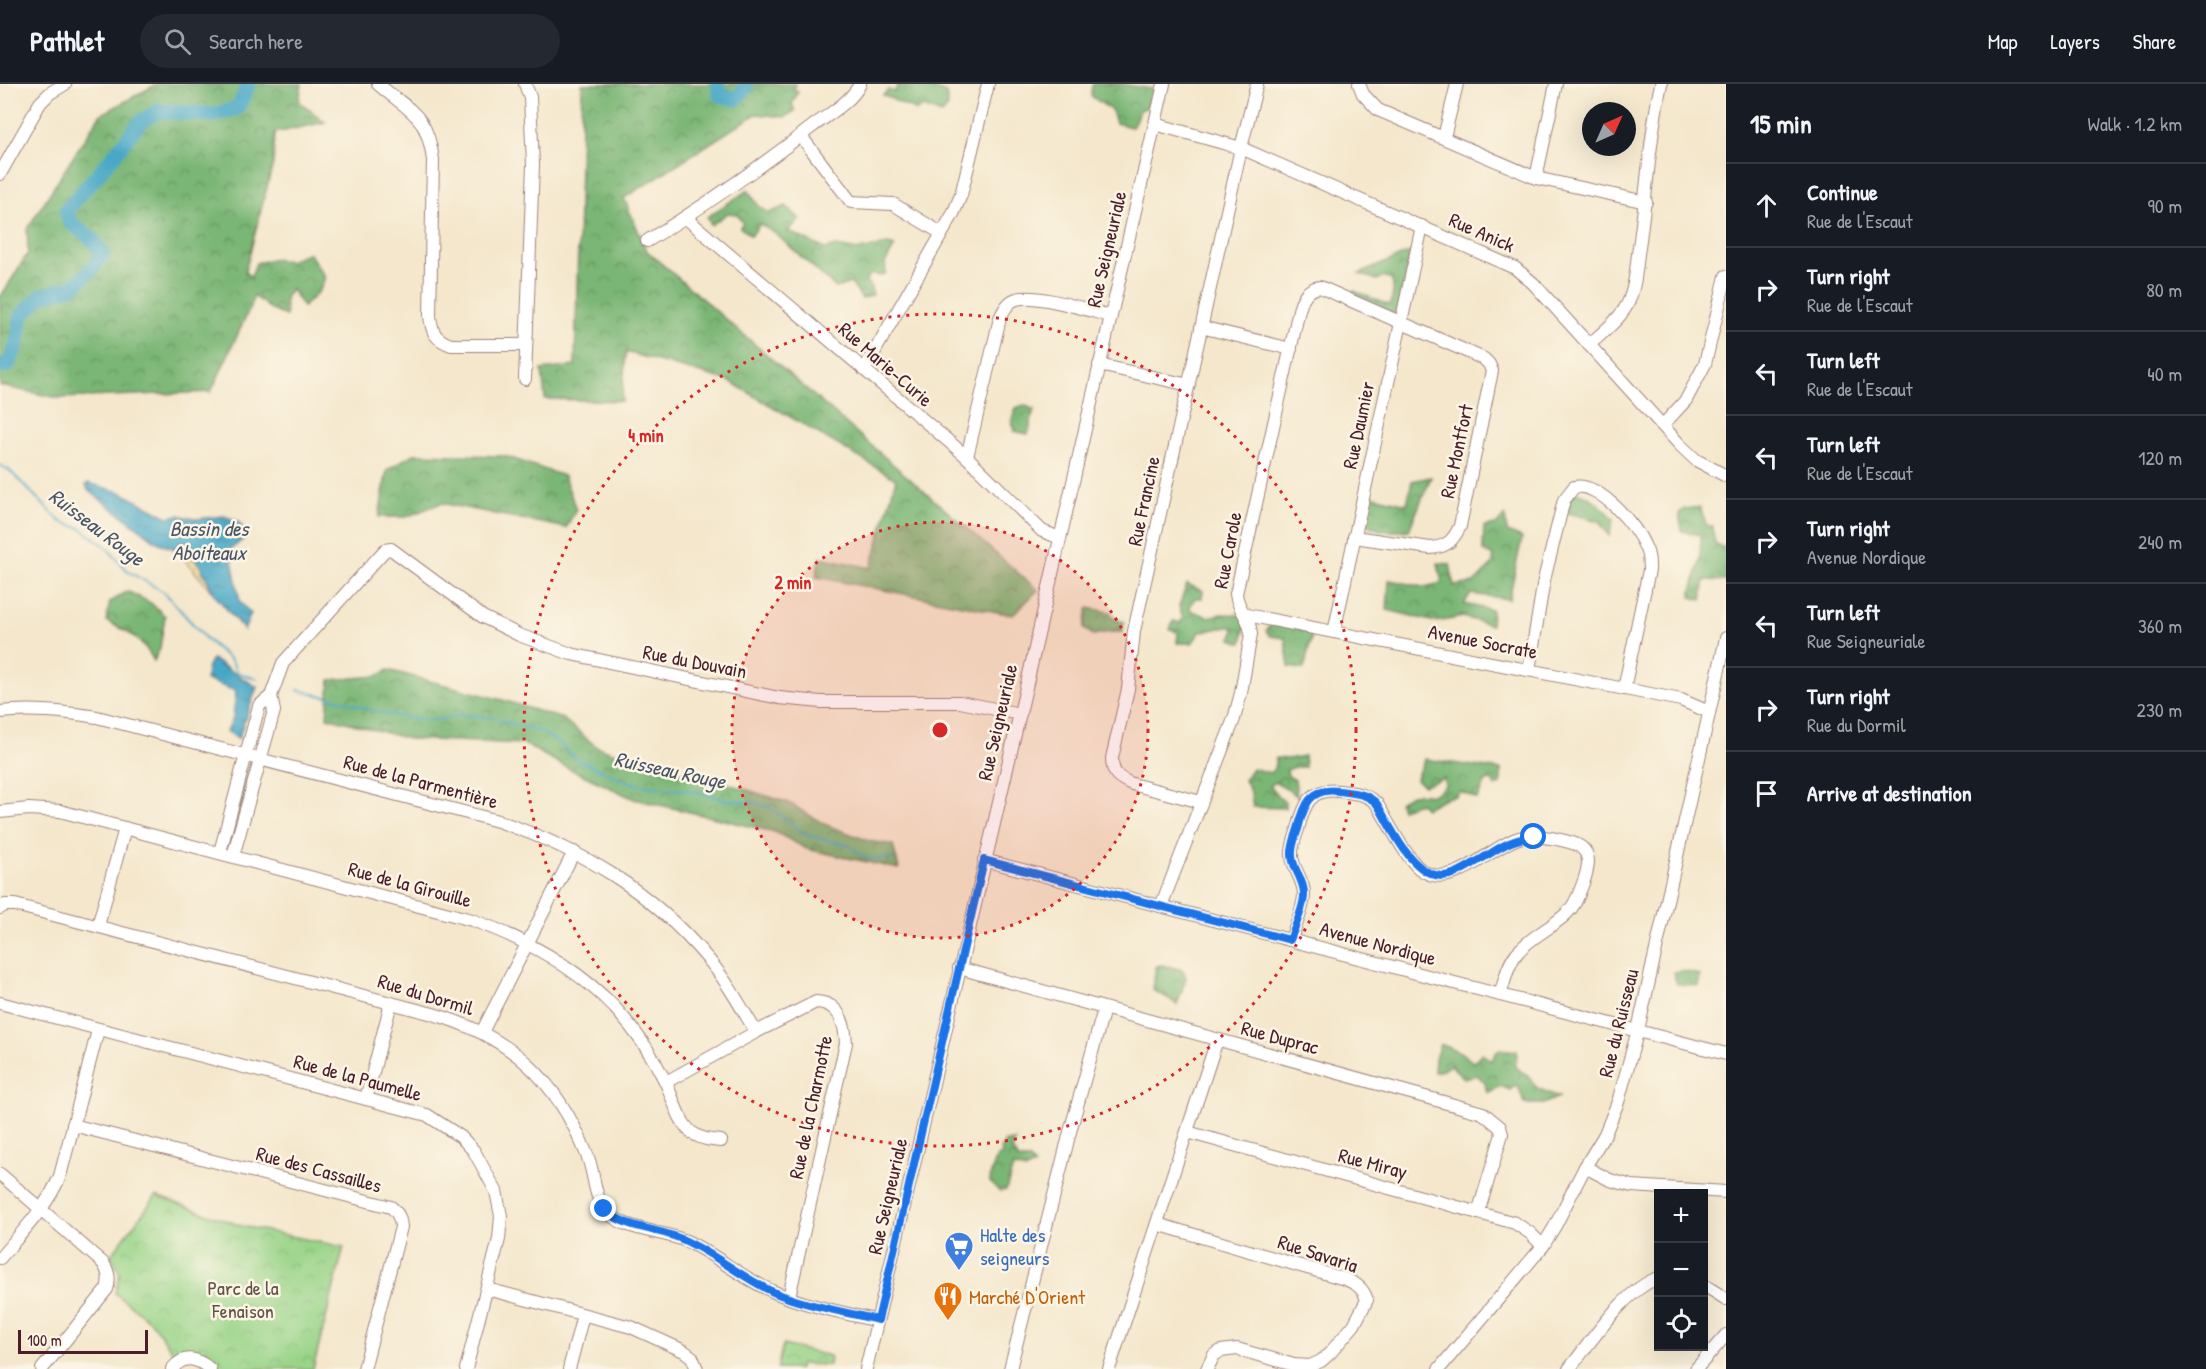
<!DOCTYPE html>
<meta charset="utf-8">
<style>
body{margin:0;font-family:"Patrick Hand",sans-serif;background:#242831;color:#f1f3f6}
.controls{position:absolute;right:18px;bottom:18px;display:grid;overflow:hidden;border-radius:0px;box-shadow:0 6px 24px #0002}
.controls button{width:54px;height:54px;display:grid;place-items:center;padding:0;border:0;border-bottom:2px solid #363941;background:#171b24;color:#f1f3f6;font:30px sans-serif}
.compass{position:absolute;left:1582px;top:18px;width:54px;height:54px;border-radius:50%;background:#171b24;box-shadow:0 6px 24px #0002;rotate:45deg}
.scale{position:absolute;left:18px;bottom:15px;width:130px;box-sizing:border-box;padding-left:6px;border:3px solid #4a1f2b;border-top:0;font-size:16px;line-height:21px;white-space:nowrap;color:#4a1f2b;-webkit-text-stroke:4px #fcf5e5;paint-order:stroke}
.stop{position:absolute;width:18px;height:18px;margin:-14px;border:4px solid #1a73e8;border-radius:50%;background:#fff}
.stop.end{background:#1a73e8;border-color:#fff;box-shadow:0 2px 6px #0008}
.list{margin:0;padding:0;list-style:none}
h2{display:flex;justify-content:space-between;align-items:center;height:78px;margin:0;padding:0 24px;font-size:26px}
h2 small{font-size:20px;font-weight:400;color:#9ea1a6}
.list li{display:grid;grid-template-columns:39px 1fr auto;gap:18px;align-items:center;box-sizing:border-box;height:84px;padding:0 24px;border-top:2px solid #363941}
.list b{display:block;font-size:22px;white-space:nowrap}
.list p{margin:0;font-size:20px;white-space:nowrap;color:#9ea1a6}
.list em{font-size:20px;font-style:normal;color:#9ea1a6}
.icon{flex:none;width:33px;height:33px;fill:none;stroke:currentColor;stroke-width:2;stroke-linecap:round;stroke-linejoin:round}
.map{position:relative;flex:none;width:1726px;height:1285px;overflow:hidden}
header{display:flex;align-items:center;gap:36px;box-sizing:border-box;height:84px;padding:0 30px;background:#171b24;border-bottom:2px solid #363941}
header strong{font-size:28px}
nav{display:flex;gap:33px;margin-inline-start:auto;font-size:21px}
.search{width:420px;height:54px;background:#242831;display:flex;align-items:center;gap:15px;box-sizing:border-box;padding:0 21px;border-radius:33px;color:#9ea1a6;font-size:22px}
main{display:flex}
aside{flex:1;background:#171b24}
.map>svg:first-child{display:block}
</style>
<header>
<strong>Pathlet</strong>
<div class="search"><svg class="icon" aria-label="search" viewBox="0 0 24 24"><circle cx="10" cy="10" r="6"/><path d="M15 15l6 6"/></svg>Search here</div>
<nav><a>Map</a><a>Layers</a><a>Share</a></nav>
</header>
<main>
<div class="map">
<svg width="1726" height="1285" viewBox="0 0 1726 1285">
<defs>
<pattern id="forest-crowns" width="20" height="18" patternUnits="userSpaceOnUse" patternTransform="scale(1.5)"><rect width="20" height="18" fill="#7ab674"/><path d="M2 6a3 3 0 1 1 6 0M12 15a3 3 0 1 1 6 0" fill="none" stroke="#66935f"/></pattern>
<pattern id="sand-dots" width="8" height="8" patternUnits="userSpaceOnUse" patternTransform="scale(1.5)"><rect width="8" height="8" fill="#eeda9e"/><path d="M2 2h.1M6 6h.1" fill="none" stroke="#cebb88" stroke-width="1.8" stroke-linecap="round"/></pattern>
<pattern id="park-crowns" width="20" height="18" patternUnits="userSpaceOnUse" patternTransform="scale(1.5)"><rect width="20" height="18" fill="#99d488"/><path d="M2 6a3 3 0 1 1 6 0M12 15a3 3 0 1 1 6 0" fill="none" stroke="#85b676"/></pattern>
<pattern id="water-ripples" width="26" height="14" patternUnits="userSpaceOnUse" patternTransform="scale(1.5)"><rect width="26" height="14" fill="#46a7c6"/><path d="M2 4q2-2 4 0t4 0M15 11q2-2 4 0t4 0" fill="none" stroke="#3c87a1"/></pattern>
</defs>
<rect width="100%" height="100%" fill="#fcf5e5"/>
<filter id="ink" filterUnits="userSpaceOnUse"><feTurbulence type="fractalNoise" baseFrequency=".0167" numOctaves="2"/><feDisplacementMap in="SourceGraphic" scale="12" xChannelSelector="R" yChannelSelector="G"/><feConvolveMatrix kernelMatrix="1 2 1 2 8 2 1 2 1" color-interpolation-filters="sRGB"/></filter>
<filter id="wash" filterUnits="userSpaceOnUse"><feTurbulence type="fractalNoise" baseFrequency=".008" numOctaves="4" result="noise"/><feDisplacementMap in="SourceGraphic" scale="24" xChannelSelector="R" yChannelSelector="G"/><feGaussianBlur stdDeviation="1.35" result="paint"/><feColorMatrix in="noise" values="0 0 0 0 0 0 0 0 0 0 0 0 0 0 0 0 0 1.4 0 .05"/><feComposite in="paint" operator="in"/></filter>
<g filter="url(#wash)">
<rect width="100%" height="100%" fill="#f4e7cc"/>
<polygon fill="#99d488" stroke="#727a5a" stroke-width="1.5" points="250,685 252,687 238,740 229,759 248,686"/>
<g fill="url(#forest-crowns)" stroke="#626a50" stroke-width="1.5">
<polygon points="157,0 302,0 299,17 325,38 275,49 273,80 245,188 251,193 256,179 274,175 289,177 309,169 325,193 320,206 303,223 291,205 285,214 286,232 272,226 254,212 248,228 211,308 59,314 0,302 0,214 28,169 27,145 100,31"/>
<polygon points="582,0 796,0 794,4 798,8 792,20 795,27 785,33 756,30 624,114 647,167 1038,506 1013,531 816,493 820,473 871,484 896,395 729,297 626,268 622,317 545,315 542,286 575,282"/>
<polygon points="898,0 922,0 946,9 948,23 942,30 923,23 917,27 883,11 888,6 895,8"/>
<polygon points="1092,0 1121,0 1153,5 1148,23 1140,26 1132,43 1116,39 1112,27 1091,12"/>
<polygon points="748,106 758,121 769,129 786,122 800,135 788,147 825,165 837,162 859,166 888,160 895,162 885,179 886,189 880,192 871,190 865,197 870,201 873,211 862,215 851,199 836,204 776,150 760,140 751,152 740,143 743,139 737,130 728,129 711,141 707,133"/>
<path d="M1410 168 1400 221 1395 230 1352 218 1354 207 1389 221C1394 212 1395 204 1391 194L1382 193 1377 196 1359 190Z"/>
<polygon points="1024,321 1034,326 1028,350 1014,347 1012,336 1016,324"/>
<polygon points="413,370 505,372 564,392 576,425 566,444 441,419 406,433 379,433 387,386"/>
<path d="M1431 393 1409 446C1391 448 1378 450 1363 437L1369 411 1407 420 1412 397Z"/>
<path d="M1572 408C1590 409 1602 423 1614 435L1609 452 1599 437 1568 429V415Z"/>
<polygon points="1700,423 1707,442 1713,442 1714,455 1716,461 1726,464 1726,497 1705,496 1702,516 1691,513 1700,474 1701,451 1682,447 1679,429 1685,425"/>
<polygon points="1505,431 1507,448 1522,454 1509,515 1471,510 1464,520 1492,526 1491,541 1463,533 1436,538 1387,526 1389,496 1424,503 1442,499 1438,479 1450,480 1454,502 1474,499 1493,480 1493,472 1483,467 1484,443 1496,441"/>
<path d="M1187 500 1203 507 1202 514H1195L1191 520 1190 526 1208 533 1221 530 1247 531 1242 559 1232 555 1234 543C1222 542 1212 547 1201 547L1192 559H1177L1178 548 1170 546 1173 537 1180 539 1183 534 1179 522Z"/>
<path d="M127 507 151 519 165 532 160 564 154 577C142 554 128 548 106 537L110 518Z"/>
<polygon points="1088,524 1110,528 1112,534 1124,538 1123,548 1111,548 1093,551 1084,545"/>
<polygon points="1271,540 1313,547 1304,585 1289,583 1285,554 1270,552 1266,547"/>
<polygon points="388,586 506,617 563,635 597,663 669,687 716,696 789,719 824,740 869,757 893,761 899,785 807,765 775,748 634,715 566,683 524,660 409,655 327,633 330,596 377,592"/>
<polygon points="1304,672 1305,683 1294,683 1287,686 1288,692 1295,696 1297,712 1276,698 1270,702 1277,711 1285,718 1285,724 1253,723 1251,709 1244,696 1252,684 1270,689 1274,685 1276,674 1288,675"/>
<path d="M1424 675 1501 686V700L1495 703 1492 696 1486 697 1477 715 1460 707 1455 712 1445 714 1425 724 1420 719 1401 725 1399 718C1402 716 1408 711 1412 710 1428 707 1430 717 1445 702L1444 694 1424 701 1416 696C1417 687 1423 684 1424 675Z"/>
<polygon points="1163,881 1183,886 1186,894 1177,921 1168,914 1153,906 1156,882"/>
<polygon points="1683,887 1700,891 1698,902 1677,900 1673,888"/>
<polygon points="1440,960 1460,968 1473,978 1482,969 1491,977 1499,965 1517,967 1516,983 1529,993 1537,1004 1559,1013 1543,1020 1524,1020 1520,1006 1516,1001 1510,1006 1501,1002 1487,1009 1485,999 1477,991 1464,994 1450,981 1443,986 1434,988 1435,975"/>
<polygon points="1015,1057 1012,1067 1020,1076 1030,1076 1035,1082 1026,1086 1013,1083 1006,1106 999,1107 990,1098 991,1089 997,1073 1002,1071 1001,1064 1005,1058"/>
</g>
<polygon fill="url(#sand-dots)" stroke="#9c7c64" stroke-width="1.5" points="172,464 185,465 200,481 214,510 180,470"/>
<g fill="url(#park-crowns)" stroke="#727a5a" stroke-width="1.5">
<polygon points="156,1112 242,1142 344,1163 313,1285 219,1285 201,1273 176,1272 151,1238 115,1209 120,1190 111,1171"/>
<polygon points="783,1261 830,1272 829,1281 800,1280 799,1285 777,1285"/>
</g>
<g fill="url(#water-ripples)" stroke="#486378" stroke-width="1.5">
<polygon points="88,399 120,408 168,433 178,431 196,435 224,432 238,437 246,449 245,454 230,466 240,518 251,530 244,546 214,510 200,481 186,465 169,463 157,458 88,406 86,401"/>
<polygon points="212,575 257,603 238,655 227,647 233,634 236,607 206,596 207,584"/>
</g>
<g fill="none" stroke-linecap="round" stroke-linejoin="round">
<g stroke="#46a7c6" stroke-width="2">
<polyline points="0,381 9,386 61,438 80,444 105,462 129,488 164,508 208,557 231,576 238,589 257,595"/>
<polyline points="298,606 344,617 374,627 408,634 435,636 461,631 489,633 542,648 559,659 576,675 623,696 639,701 697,708 727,716 753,718 771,724 806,751 847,761 866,774 893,775"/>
</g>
<g stroke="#46a7c6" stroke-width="15">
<polyline points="718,0 720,11 736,15 745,5 746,0"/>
<polyline points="0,282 8,281 17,261 22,231 41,212 74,202 90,187 103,170 92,155 70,138 66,127 116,69 140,38 158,27 213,31 238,24 249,0"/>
</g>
</g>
</g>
<g filter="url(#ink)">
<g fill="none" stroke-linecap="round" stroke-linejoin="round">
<g stroke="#9f837c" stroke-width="14">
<g id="minor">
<path d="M378 0C410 28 427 29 433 76L430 232C432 249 435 255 451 261H526"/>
<polyline points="525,0 530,13 533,81 525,295"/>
<polyline points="1359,0 1363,10 1378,26 1536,94 1646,118"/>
<polyline points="1155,40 1241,64 1515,184 1533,199 1680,361 1696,376 1726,392"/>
<polyline points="801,52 851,118 893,120 941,149"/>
<polyline points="1444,53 1457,0"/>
<polyline points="0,90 40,19 50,9 65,0"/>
<polyline points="1536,94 1556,0"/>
<polyline points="686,134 967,373 1042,447 1060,454"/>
<path d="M647 157C705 122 760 83 813 42 829 30 851 18 860 0"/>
<polyline points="1201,243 1291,265"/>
<path d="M1589 261C1602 249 1618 237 1627 221 1636 203 1636 182 1639 163 1647 109 1649 54 1661 0"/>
<polyline points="1099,281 1189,301"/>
<polyline points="864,286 953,130 961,111 988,0"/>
<polyline points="1663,341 1686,316 1705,280 1726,192"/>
<path d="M967 373 1000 234C1003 228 1007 219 1014 216 1031 207 1091 227 1110 232"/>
<polyline points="1247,531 1681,616 1709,628"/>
<polyline points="1334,548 1422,142"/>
<path d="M1529 586 1544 496 1564 416 1574 403C1598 397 1637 442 1645 463 1649 470 1649 478 1649 486L1624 605"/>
<path d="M0 628C33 624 64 628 97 633L498 737C583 766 650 806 708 875 727 897 741 923 756 948"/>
<path d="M1201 718 1132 700C1118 694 1112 690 1112 674L1128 605 1134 547 1241 64 1257 0"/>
<path d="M0 728 29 725 60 727 472 836C525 855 575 882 615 924 634 945 652 970 664 995 673 1012 677 1035 691 1048 700 1055 710 1056 721 1057"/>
<polyline points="220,768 259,622 271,612 283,579 385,466 391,465 483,533 519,551 571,570 779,614 821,618 960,618 1020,630"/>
<polyline points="233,772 274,627 271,612"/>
<polyline points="984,776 1726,970"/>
<path d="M1161 822 1234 635 1241 609 1251 550C1250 532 1238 527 1236 510L1299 226C1303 213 1306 205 1320 203L1484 275 1489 280 1492 287 1460 442C1453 457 1447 463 1430 464L1354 453"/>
<path d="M0 824 5 821H15L433 930C512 953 557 996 587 1071 595 1089 593 1112 606 1127 626 1148 661 1146 686 1157 715 1170 742 1194 772 1207 805 1222 843 1228 877 1237"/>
<polyline points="98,842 125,744"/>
<path d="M1291 856C1295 842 1303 826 1304 812 1305 797 1293 786 1292 772 1291 763 1295 754 1298 745 1304 721 1310 703 1339 707 1354 709 1366 709 1377 720 1387 736 1406 774 1420 785 1452 809 1489 763 1519 754 1533 750 1555 754 1569 758 1595 764 1589 784 1582 802 1578 812 1575 822 1567 829 1552 844 1530 853 1517 869 1507 881 1505 897 1500 911"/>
<polyline points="959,884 1483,1029 1500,1043 1502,1050 1478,1129"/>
<polyline points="0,919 427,1031 461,1053 474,1067 496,1107 501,1132 499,1155 466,1285"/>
<polyline points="482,948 574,768"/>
<path d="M666 998 756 948 816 918C839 919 845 938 846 959L789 1213"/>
<polyline points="366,1015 391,919"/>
<path d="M73 1041 391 1123C398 1129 400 1133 401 1143L364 1285"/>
<polyline points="1187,1048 1515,1139 1530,1149 1543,1162"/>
<polyline points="1585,1083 1610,1096 1632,1102 1726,1108"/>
<path d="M0 1090 103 1179C109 1188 110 1195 107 1205L42 1285"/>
<path d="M1157 1140 1345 1195C1357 1200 1363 1204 1367 1216L1354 1241 1330 1269 1321 1277 1310 1282 1294 1281 1237 1265 1221 1267 1214 1271 1207 1285"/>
<path d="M0 1174C22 1148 47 1123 60 1092L98 946"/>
<polyline points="1704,1201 1726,1215"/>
<polyline points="487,1205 631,1243 684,1267 692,1273 697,1285"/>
<path d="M172 1285C184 1270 197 1274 210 1285"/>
<polyline points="569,1285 583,1231"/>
<polyline points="866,1285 1028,595 1164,0"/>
<polyline points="1010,1285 1071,1044 1104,925"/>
<polyline points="1109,1285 1217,956"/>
<polyline points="1439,1285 1543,1162 1555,1142 1585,1083 1605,1050 1618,1018 1638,946 1726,554"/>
<path d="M1569 1285C1592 1257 1624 1206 1658 1194"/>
<polyline points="1696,1285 1726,1251"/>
</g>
</g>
<use href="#minor" stroke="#fff" stroke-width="12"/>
</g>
</g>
<g fill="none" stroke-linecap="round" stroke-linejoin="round" filter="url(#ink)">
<path stroke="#1a73e8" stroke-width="8" d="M604 1125C628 1147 660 1143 688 1158 717 1172 742 1193 771 1207 804 1222 843 1227 878 1236L984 776 1290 856C1295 842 1303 826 1304 812 1305 797 1293 786 1292 772 1291 763 1295 754 1298 745 1304 721 1310 703 1339 707 1353 709 1367 709 1377 720 1393 746 1417 806 1456 789 1467 784 1477 777 1488 771 1503 761 1516 754 1534 753"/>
</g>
<circle cx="940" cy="646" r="208" fill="#d62828" fill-opacity=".12"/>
<g fill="none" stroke="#d62828" stroke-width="3" stroke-dasharray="3 6">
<circle cx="940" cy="646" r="208"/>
<circle cx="940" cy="646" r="416"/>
</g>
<defs>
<g id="supermarket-pin" transform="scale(1.5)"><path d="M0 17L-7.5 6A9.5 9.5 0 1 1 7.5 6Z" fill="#3f7fe0" stroke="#fcf5e5"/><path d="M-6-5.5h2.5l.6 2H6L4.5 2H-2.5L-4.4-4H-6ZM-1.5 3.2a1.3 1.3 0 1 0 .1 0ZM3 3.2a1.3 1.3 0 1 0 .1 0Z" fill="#fff"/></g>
<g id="restaurant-pin" transform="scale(1.5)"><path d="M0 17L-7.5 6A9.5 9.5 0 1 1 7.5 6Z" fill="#e8710a" stroke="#fcf5e5"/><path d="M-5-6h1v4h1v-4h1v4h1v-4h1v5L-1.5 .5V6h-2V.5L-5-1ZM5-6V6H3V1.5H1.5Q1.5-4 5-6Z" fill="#fff"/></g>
</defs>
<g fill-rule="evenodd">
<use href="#supermarket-pin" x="959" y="1162"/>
<use href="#restaurant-pin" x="948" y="1212"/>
</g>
<g text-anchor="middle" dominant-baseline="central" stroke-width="5" stroke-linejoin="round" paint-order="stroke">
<g font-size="20" fill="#4a1f2b" stroke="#fcf5e5">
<text transform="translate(1482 148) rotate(24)">Rue Anick</text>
<text transform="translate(1106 165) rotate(-77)">Rue Seigneuriale</text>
<text transform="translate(886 280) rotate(41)">Rue Marie-Curie</text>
<text transform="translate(1358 341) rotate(-78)">Rue Daumier</text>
<text transform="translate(1456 367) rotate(-78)">Rue Montfort</text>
<text transform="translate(1143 417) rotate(-78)">Rue Francine</text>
<text transform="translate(1227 466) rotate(-79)">Rue Carole</text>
<text transform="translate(1483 557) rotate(11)">Avenue Socrate</text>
<text transform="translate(695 577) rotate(11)">Rue du Douvain</text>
<text transform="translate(997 638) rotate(-77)">Rue Seigneuriale</text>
<text transform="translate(421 697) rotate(15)">Rue de la Parmentière</text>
<text transform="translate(410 800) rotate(15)">Rue de la Girouille</text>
<text transform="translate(1378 859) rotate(15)">Avenue Nordique</text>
<text transform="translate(426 910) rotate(17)">Rue du Dormil</text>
<text transform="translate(1618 939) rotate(-76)">Rue du Ruisseau</text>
<text transform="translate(1280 953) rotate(15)">Rue Duprac</text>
<text transform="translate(358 993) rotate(15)">Rue de la Paumelle</text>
<text transform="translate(810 1023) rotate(-78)">Rue de la Charmotte</text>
<text transform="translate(1373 1079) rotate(15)">Rue Miray</text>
<text transform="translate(319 1085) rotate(15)">Rue des Cassailles</text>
<text transform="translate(887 1112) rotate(-77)">Rue Seigneuriale</text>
<text transform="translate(1318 1169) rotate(18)">Rue Savaria</text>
</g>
<g font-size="20" fill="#366cbe" stroke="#fcf5e5" text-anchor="start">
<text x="980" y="1150">Halte des<tspan x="980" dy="23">seigneurs</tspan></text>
</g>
<g font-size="20" fill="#625547" stroke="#fcf5e5">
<text x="243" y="1203">Parc de la<tspan x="243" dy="23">Fenaison</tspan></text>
</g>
<g font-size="20" fill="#c56008" stroke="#fcf5e5" text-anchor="start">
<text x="969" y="1212">Marché D'Orient</text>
</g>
<g font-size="21" font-style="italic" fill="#485569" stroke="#fcf5e5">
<text transform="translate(97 443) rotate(37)">Ruisseau Rouge</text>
<text x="209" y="444">Bassin des<tspan x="209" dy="24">Aboiteaux</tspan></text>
<text transform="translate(670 686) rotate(12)">Ruisseau Rouge</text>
</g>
</g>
<circle cx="940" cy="646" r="9" fill="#d62828" stroke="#fcf5e5" stroke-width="3"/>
<g font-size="18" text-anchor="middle" font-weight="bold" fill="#d62828" stroke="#fcf5e5" stroke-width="5" stroke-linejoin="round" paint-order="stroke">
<text x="646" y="358">4 min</text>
<text x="793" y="505">2 min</text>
</g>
</svg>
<div class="controls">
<button>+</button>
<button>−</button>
<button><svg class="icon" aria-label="locate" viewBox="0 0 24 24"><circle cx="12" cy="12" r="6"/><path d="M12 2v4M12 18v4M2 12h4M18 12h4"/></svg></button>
</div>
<svg class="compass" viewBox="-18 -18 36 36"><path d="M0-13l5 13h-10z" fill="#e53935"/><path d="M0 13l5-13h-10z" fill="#9ea1a6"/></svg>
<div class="scale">100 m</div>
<div class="stop" style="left:1534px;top:753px"></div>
<div class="stop end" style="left:604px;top:1125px"></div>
</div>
<aside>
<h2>15 min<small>Walk · 1.2 km</small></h2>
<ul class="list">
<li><svg class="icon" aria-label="ahead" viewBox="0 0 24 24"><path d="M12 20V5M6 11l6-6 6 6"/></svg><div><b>Continue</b><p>Rue de l'Escaut</p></div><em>90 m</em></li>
<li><svg class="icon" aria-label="right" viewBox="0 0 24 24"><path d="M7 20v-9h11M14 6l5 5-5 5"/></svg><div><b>Turn right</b><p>Rue de l'Escaut</p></div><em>80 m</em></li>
<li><svg class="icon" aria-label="left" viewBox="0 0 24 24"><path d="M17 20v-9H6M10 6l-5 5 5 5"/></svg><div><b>Turn left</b><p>Rue de l'Escaut</p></div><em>40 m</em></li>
<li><svg class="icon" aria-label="left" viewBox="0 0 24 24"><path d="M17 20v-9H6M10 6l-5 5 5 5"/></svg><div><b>Turn left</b><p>Rue de l'Escaut</p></div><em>120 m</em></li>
<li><svg class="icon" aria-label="right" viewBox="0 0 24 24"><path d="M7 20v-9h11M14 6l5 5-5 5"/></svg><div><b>Turn right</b><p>Avenue Nordique</p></div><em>240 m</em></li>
<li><svg class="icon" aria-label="left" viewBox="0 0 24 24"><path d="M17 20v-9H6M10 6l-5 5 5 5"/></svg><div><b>Turn left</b><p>Rue Seigneuriale</p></div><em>360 m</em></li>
<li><svg class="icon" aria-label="right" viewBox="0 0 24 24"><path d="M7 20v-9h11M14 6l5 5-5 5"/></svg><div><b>Turn right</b><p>Rue du Dormil</p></div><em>230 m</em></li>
<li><svg class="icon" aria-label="arrive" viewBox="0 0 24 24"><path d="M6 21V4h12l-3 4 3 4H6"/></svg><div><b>Arrive at destination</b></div></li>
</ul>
</aside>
</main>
